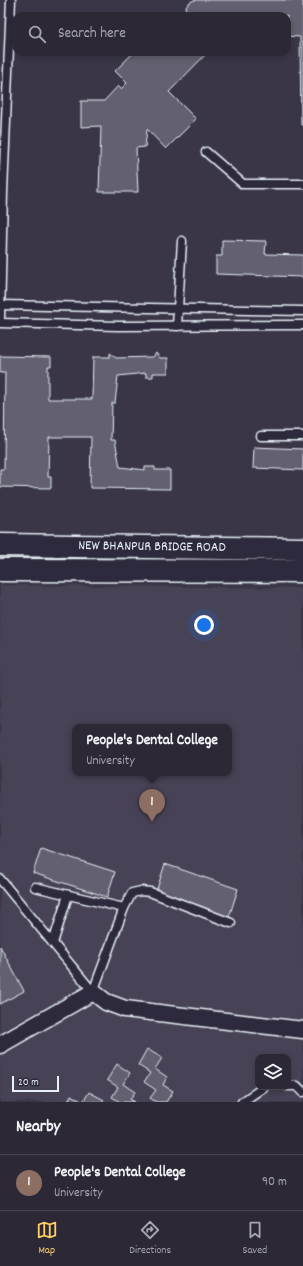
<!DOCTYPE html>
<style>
body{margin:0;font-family:Dekko,sans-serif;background:#34303e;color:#f1f3f6}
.controls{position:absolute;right:12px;bottom:12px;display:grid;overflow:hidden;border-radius:8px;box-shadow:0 2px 6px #0003}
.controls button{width:36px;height:36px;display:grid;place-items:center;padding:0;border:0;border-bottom:1px solid #484451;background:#2c2836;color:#f1f3f6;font:20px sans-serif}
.scale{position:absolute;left:12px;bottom:10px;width:47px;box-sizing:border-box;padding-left:4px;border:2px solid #e8f1f8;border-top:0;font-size:11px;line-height:14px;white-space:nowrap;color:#e8f1f8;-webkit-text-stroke:3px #2f2a3d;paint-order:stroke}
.you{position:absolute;left:204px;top:625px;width:14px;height:14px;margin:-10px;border:3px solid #fff;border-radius:50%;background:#1a73e8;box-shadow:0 0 0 6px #1a73e833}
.badge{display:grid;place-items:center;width:26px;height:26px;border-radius:50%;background:#ffd166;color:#fff;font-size:13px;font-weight:700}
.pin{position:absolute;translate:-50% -33px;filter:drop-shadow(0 1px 2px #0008)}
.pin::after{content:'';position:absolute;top:21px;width:14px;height:12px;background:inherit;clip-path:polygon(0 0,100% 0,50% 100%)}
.popup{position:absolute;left:72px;top:724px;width:160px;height:52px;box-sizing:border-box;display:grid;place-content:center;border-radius:8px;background:#2c2836;filter:drop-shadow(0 1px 3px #0005);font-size:13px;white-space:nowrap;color:#a6a6ad}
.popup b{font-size:15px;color:#f1f3f6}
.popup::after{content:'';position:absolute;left:50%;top:100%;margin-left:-8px;border:8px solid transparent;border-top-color:#2c2836}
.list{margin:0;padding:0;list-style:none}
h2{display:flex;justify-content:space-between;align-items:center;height:52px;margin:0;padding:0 16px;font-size:17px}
h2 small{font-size:13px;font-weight:400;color:#a6a6ad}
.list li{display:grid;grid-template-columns:26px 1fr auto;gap:12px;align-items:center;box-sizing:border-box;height:56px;padding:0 16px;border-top:1px solid #484451}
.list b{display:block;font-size:15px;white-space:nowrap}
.list p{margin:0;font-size:13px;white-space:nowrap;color:#a6a6ad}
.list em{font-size:13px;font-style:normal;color:#a6a6ad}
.icon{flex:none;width:22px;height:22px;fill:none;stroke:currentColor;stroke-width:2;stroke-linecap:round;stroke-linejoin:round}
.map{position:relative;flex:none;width:303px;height:1102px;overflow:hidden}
.search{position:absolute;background:#2c2836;box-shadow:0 2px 6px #0003;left:12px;right:12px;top:12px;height:44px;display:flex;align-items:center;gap:10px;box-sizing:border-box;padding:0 14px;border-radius:12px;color:#a6a6ad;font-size:15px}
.sheet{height:108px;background:#2c2836}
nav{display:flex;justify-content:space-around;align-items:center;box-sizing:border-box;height:56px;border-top:1px solid #484451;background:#2c2836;font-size:11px;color:#a6a6ad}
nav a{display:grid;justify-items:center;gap:2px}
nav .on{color:#ffd166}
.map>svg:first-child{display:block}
</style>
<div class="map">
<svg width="303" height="1102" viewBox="0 0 303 1102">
<rect width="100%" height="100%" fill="#3a3648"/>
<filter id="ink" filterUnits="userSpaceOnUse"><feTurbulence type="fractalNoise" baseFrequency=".025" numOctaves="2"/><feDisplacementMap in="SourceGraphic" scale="8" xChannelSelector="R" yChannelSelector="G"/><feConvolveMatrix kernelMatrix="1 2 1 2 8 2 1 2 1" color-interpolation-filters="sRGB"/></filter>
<g filter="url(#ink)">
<path fill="#464354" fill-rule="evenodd" d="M0 585 303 588V1102H0ZM75 727H229V773H75ZM258 1057H288V1087H258Z"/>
<g fill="#636171" stroke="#e8f1f8">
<polygon points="194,0 303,0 303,125 301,125 300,37 287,36 287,16 184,16 186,7 189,3"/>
<polygon points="134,52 208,52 169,92 196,119 166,149 147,129 145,147 136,148 138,192 99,192 101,126 81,127 81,101 104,101 118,86 121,89 127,83 115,71"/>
<polygon points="222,240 266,241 265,254 303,255 303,277 216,274 216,256 222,256"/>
<polygon points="110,353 116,358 153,357 156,353 160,358 168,358 168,373 153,373 153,377 146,377 146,373 118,376 115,403 112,403 111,440 115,440 120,467 145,470 145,467 155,467 155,470 170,470 170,489 90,488 91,437 49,437 48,477 51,477 51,488 0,487 0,469 4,469 5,373 0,373 0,356 51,357 51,366 48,366 48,399 92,399 93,357 110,357"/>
<polygon points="254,447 303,449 303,470 253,468"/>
<polygon points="41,848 115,872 107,897 33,873"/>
<polygon points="165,864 238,889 229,917 156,892"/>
<polygon points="0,946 24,991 0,1004"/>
<polygon points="147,1049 162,1058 155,1069 167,1077 163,1085 173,1091 166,1102 156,1102 150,1098 156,1090 144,1082 150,1073 138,1065"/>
<polygon points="117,1064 130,1073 123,1084 135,1092 130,1099 135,1102 120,1102 112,1097 118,1087 107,1080"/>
<polygon points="89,1092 104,1100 102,1102 68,1102 71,1095 83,1102"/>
</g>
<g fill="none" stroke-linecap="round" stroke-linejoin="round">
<g stroke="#e8f1f8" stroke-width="11">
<g id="lane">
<polyline points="206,152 243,184 303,184"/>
<polyline points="0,305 303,311"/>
<polyline points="0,319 3,192 11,0"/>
<polyline points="0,323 118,326 303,325"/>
<polyline points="177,326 182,241"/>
<polyline points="261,436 303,436"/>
<polyline points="0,879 93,992"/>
<polyline points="35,887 124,908"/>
<polyline points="53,943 68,895"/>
<polyline points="93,992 124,908 132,893 141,891 150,892 231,923"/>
<polyline points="288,1086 297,1086 303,1092"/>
<polyline points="242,1102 264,1087"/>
</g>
</g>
<g stroke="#e8f1f8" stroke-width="19">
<polyline id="street" points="0,1045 93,992 106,1002 125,1009 303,1030"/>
</g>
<g stroke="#e8f1f8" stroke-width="25">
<g id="secondary">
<path id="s1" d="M0 545 303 549"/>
<polyline points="0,570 303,571"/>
</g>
</g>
<use href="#lane" stroke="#2f2a3d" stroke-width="8"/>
<use href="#street" stroke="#2f2a3d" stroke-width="16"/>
<use href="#secondary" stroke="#2f2a3d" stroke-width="22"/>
</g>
</g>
<g text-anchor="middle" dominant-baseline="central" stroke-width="3.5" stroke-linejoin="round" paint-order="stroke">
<g font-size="14" fill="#e8f1f8" stroke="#2f2a3d">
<text stroke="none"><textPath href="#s1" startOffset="152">NEW BHANPUR BRIDGE ROAD</textPath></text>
</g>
</g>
</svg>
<div class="controls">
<button><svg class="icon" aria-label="layers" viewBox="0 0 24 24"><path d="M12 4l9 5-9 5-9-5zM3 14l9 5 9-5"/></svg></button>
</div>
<div class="scale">20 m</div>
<div class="you"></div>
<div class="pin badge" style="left:152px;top:822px;background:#8d6e63">1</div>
<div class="popup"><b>People's Dental College</b>University</div>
<div class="search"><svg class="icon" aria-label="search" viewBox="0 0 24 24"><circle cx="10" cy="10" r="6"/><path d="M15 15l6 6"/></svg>Search here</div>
</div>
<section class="sheet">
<h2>Nearby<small></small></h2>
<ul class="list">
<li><span class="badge" style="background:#8d6e63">1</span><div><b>People's Dental College</b><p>University</p></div><em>90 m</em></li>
</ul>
</section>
<nav>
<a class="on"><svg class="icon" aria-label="map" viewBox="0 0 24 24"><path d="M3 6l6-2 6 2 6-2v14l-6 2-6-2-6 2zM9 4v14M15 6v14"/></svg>Map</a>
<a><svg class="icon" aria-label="directions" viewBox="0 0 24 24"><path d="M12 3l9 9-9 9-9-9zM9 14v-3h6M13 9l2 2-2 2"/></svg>Directions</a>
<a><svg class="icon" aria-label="saved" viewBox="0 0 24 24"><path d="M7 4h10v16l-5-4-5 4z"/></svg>Saved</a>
</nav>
